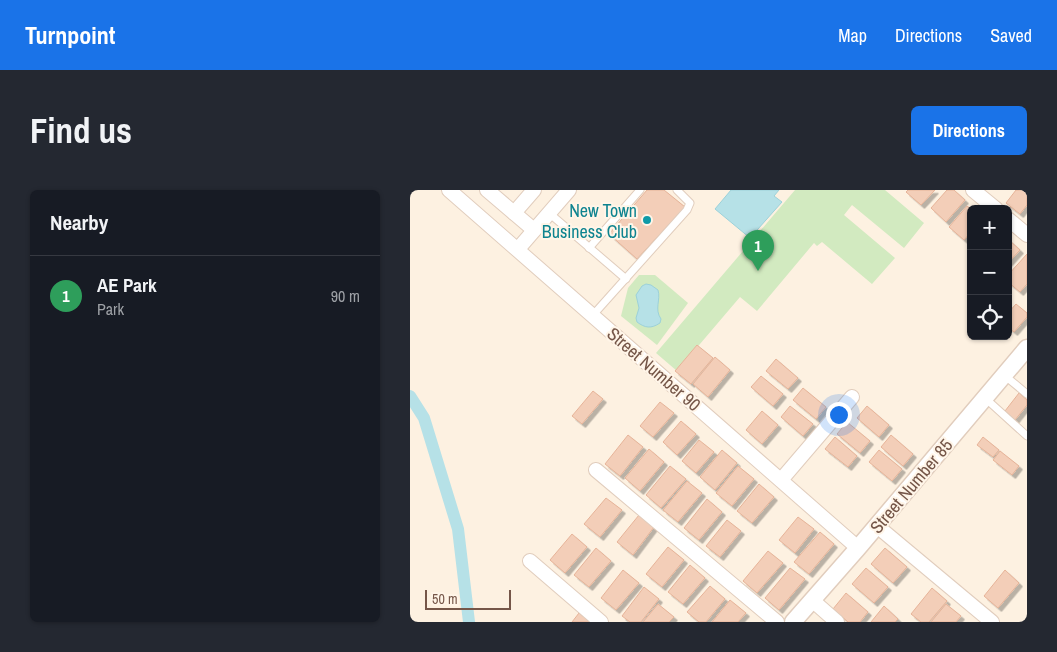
<!DOCTYPE html>
<meta charset="utf-8">
<style>
body{margin:0;font-family:"Archivo Narrow",sans-serif;background:#242831;color:#f1f3f6}
.controls{position:absolute;right:15px;top:15px;display:grid;overflow:hidden;border-radius:8px;box-shadow:0 1px 4px #0004}
.controls button{width:45px;height:45px;display:grid;place-items:center;padding:0;border:0;border-bottom:1px solid #363941;background:#171b24;color:#f1f3f6;font:25px sans-serif}
.scale{position:absolute;left:15px;bottom:12px;width:86px;box-sizing:border-box;padding-left:5px;border:2px solid #755648;border-top:0;font-size:14px;line-height:18px;white-space:nowrap;color:#755648;-webkit-text-stroke:4px #fff5e8;paint-order:stroke}
.you{position:absolute;left:428px;top:224px;width:18px;height:18px;margin:-12px;border:4px solid #fff;border-radius:50%;background:#1a73e8;box-shadow:0 0 0 8px #1a73e833}
.badge{display:grid;place-items:center;width:32px;height:32px;border-radius:50%;background:#1a73e8;color:#fff;font-size:16px;font-weight:700}
.pin{position:absolute;translate:-50% -41px;filter:drop-shadow(0 1px 2px #0008)}
.pin::after{content:'';position:absolute;top:26px;width:18px;height:15px;background:inherit;clip-path:polygon(0 0,100% 0,50% 100%)}
.list{margin:0;padding:0;list-style:none}
h2{display:flex;justify-content:space-between;align-items:center;height:65px;margin:0;padding:0 20px;font-size:21px}
h2 small{font-size:16px;font-weight:400;color:#9ea1a6}
.list li{display:grid;grid-template-columns:32px 1fr auto;gap:15px;align-items:center;box-sizing:border-box;height:80px;padding:0 20px;border-top:1px solid #363941}
.list b{display:block;font-size:19px;white-space:nowrap}
.list p{margin:0;font-size:16px;white-space:nowrap;color:#9ea1a6}
.list em{font-size:16px;font-style:normal;color:#9ea1a6}
.icon{flex:none;width:28px;height:28px;fill:none;stroke:currentColor;stroke-width:2;stroke-linecap:round;stroke-linejoin:round}
.map{position:relative;flex:none;width:617px;height:432px;overflow:hidden;border-radius:8px}
header{display:flex;align-items:center;gap:30px;box-sizing:border-box;height:70px;padding:0 25px;background:#1a73e8;color:#fff}
header strong{font-size:24px}
nav{display:flex;gap:28px;margin-inline-start:auto;font-size:18px}
.intro{display:flex;align-items:center;justify-content:space-between;box-sizing:border-box;height:120px;padding:0 30px}
h1{margin:0;font-size:35px}
.button{padding:12px 22px;border-radius:8px;background:#1a73e8;color:#fff;font-size:18px;font-weight:700}
main{display:flex;gap:30px;padding:0 30px}
aside{flex:1;background:#171b24;border-radius:8px;box-shadow:0 1px 4px #0004}
.map>svg:first-child{display:block}
</style>
<header>
<strong>Turnpoint</strong>
<nav><a>Map</a><a>Directions</a><a>Saved</a></nav>
</header>
<div class="intro"><h1>Find us</h1><a class="button">Directions</a></div>
<main>
<aside>
<h2>Nearby<small></small></h2>
<ul class="list">
<li><span class="badge" style="background:#2e9e5b">1</span><div><b>AE Park</b><p>Park</p></div><em>90 m</em></li>
</ul>
</aside>
<div class="map">
<svg width="617" height="432" viewBox="0 0 617 432">
<defs>
<filter id="shadow"><feDropShadow dx="3.5" dy="3.5" stdDeviation="0" flood-color="#0004"/></filter>
</defs>
<rect width="100%" height="100%" fill="#fdf1e1"/>
<g fill="#d2eac0">
<polygon points="385,0 475,0 514,33 494,58 442,15 434,25 485,68 462,94 412,52 407,56 404,53 347,121 330,107 267,181 246,163"/>
<polygon points="229,85 245,85 278,113 247,155 211,126 218,98"/>
</g>
<g fill="#b6e1e7" stroke="#9cd1d9">
<polygon points="321,0 369,0 364,6 372,12 340,48 305,19"/>
<path d="M236 94 241 95 248 100C251 110 244 119 251 129L250 133C241 139 235 138 227 132L226 128 229 118 226 105 232 96Z"/>
</g>
<g fill="none" stroke-linecap="round" stroke-linejoin="round">
<polyline stroke="#b6e1e7" stroke-width="12" points="0,206 14,228 48,339 59,432"/>
</g>
<g fill="#f3ceb8" stroke="#e6b398" filter="url(#shadow)">
<polygon points="237,0 254,0 275,17 227,69 199,44"/>
<polygon points="498,0 525,0 511,15 496,2"/>
<polygon points="537,0 544,0 555,10 536,32 521,18"/>
<polygon points="606,0 617,0 617,15 610,24 596,13"/>
<polygon points="557,16 561,19 561,42 554,50 539,37"/>
<polygon points="598,49 610,60 598,73"/>
<polygon points="617,64 617,94 610,102 598,92 598,85"/>
<polygon points="606,114 617,123 617,127 604,142 598,137 598,123"/>
<polygon points="287,155 303,168 281,194 265,181"/>
<polygon points="305,167 320,180 298,207 283,194"/>
<polygon points="366,169 388,188 378,199 356,181"/>
<polygon points="351,186 373,204 363,216 341,197"/>
<polygon points="393,198 416,217 406,229 383,210"/>
<polygon points="183,201 193,209 172,234 162,226"/>
<polygon points="609,203 617,210 617,215 605,230 595,221"/>
<polygon points="250,212 264,223 243,247 230,236"/>
<polygon points="380,216 403,234 393,246 371,227"/>
<polygon points="457,216 479,235 469,247 447,228"/>
<polygon points="352,221 368,235 352,254 336,240"/>
<polygon points="271,231 286,244 267,265 253,252"/>
<polygon points="437,232 460,251 450,263 427,244"/>
<polygon points="218,245 233,257 210,286 195,274"/>
<polygon points="481,245 503,264 493,276 471,257"/>
<polygon points="425,247 447,266 438,277 415,259"/>
<polygon points="573,247 589,260 583,267 567,255"/>
<polygon points="289,250 304,262 286,283 272,271"/>
<polygon points="239,259 254,272 230,301 215,288"/>
<polygon points="312,260 327,273 305,300 290,287"/>
<polygon points="469,260 492,279 482,291 459,272"/>
<polygon points="590,261 609,276 602,285 583,270"/>
<polygon points="260,276 276,289 251,318 236,305"/>
<polygon points="328,276 344,289 322,316 306,303"/>
<polygon points="277,291 292,303 268,332 253,320"/>
<polygon points="349,294 364,307 342,333 327,321"/>
<polygon points="196,308 212,320 190,347 174,334"/>
<polygon points="297,309 312,322 289,350 274,338"/>
<polygon points="229,325 244,337 223,365 207,352"/>
<polygon points="388,327 404,339 385,363 369,350"/>
<polygon points="317,330 331,341 310,367 296,356"/>
<polygon points="410,342 424,354 399,384 384,372"/>
<polygon points="162,344 177,357 155,383 140,370"/>
<polygon points="258,357 274,370 252,397 236,384"/>
<polygon points="186,358 201,371 179,397 164,385"/>
<polygon points="475,358 497,377 483,393 461,374"/>
<polygon points="358,361 373,373 347,403 333,391"/>
<polygon points="280,375 295,388 273,414 258,402"/>
<polygon points="380,378 395,389 369,420 355,408"/>
<polygon points="456,378 478,397 464,413 442,394"/>
<polygon points="213,380 229,393 206,420 191,408"/>
<polygon points="595,380 609,393 588,418 574,406"/>
<polygon points="300,396 315,409 296,432 289,432 277,422"/>
<polygon points="234,397 249,409 231,432 220,432 212,426"/>
<polygon points="522,398 537,411 519,432 511,432 501,424"/>
<polygon points="436,403 458,422 450,432 438,432 423,419"/>
<polygon points="320,410 336,423 328,432 302,432"/>
<polygon points="248,414 264,427 259,432 233,432"/>
<polygon points="536,414 551,426 546,432 521,432"/>
<polygon points="474,416 488,429 485,432 461,432"/>
<polygon points="169,423 181,432 162,432"/>
</g>
<g fill="none" stroke-linecap="round" stroke-linejoin="round">
<g stroke="#e1cdbd" stroke-width="9">
<g id="service">
<polyline points="139,23 216,89"/>
<polyline points="179,58 230,0"/>
<polyline points="183,125 277,20 280,13 267,0"/>
<polyline points="594,185 617,204"/>
<polyline points="575,208 617,246"/>
</g>
</g>
<g stroke="#e1cdbd" stroke-width="16">
<g id="minor">
<polyline points="39,0 448,358"/>
<polyline points="77,0 104,23 124,0"/>
<polyline points="563,0 586,19"/>
<polyline points="104,23 124,40"/>
<polyline points="598,29 617,45"/>
<polyline points="108,59 159,0"/>
<polyline points="186,280 367,432"/>
<polyline points="371,290 442,207"/>
<polyline points="467,336 582,432"/>
<polyline points="120,371 191,432"/>
<polyline points="402,410 427,432"/>
</g>
</g>
<g stroke="#e1cdbd" stroke-width="19">
<polyline id="tertiary" points="383,432 448,358 617,158"/>
</g>
<use href="#service" stroke="#fff" stroke-width="7"/>
<use href="#minor" stroke="#fff" stroke-width="14"/>
<use href="#tertiary" stroke="#fff" stroke-width="16"/>
</g>
<circle fill="#0f9aa8" stroke="#fff5e8" stroke-width="2" cx="237" cy="30" r="5"/>
<g text-anchor="middle" dominant-baseline="central" stroke-width="4" stroke-linejoin="round" paint-order="stroke">
<g font-size="18" fill="#0d838f" stroke="#fff5e8" text-anchor="end">
<text x="227" y="20">New Town<tspan x="227" dy="21">Business Club</tspan></text>
</g>
<g font-size="18" fill="#755648" stroke="#fff5e8">
<text transform="translate(244 179) rotate(41)">Street Number 90</text>
<text transform="translate(501 296) rotate(-50)">Street Number 85</text>
</g>
</g>
</svg>
<div class="controls">
<button>+</button>
<button>−</button>
<button><svg class="icon" aria-label="locate" viewBox="0 0 24 24"><circle cx="12" cy="12" r="6"/><path d="M12 2v4M12 18v4M2 12h4M18 12h4"/></svg></button>
</div>
<div class="scale">50 m</div>
<div class="you"></div>
<div class="pin badge" style="left:348px;top:81px;background:#2e9e5b">1</div>
</div>
</main>
